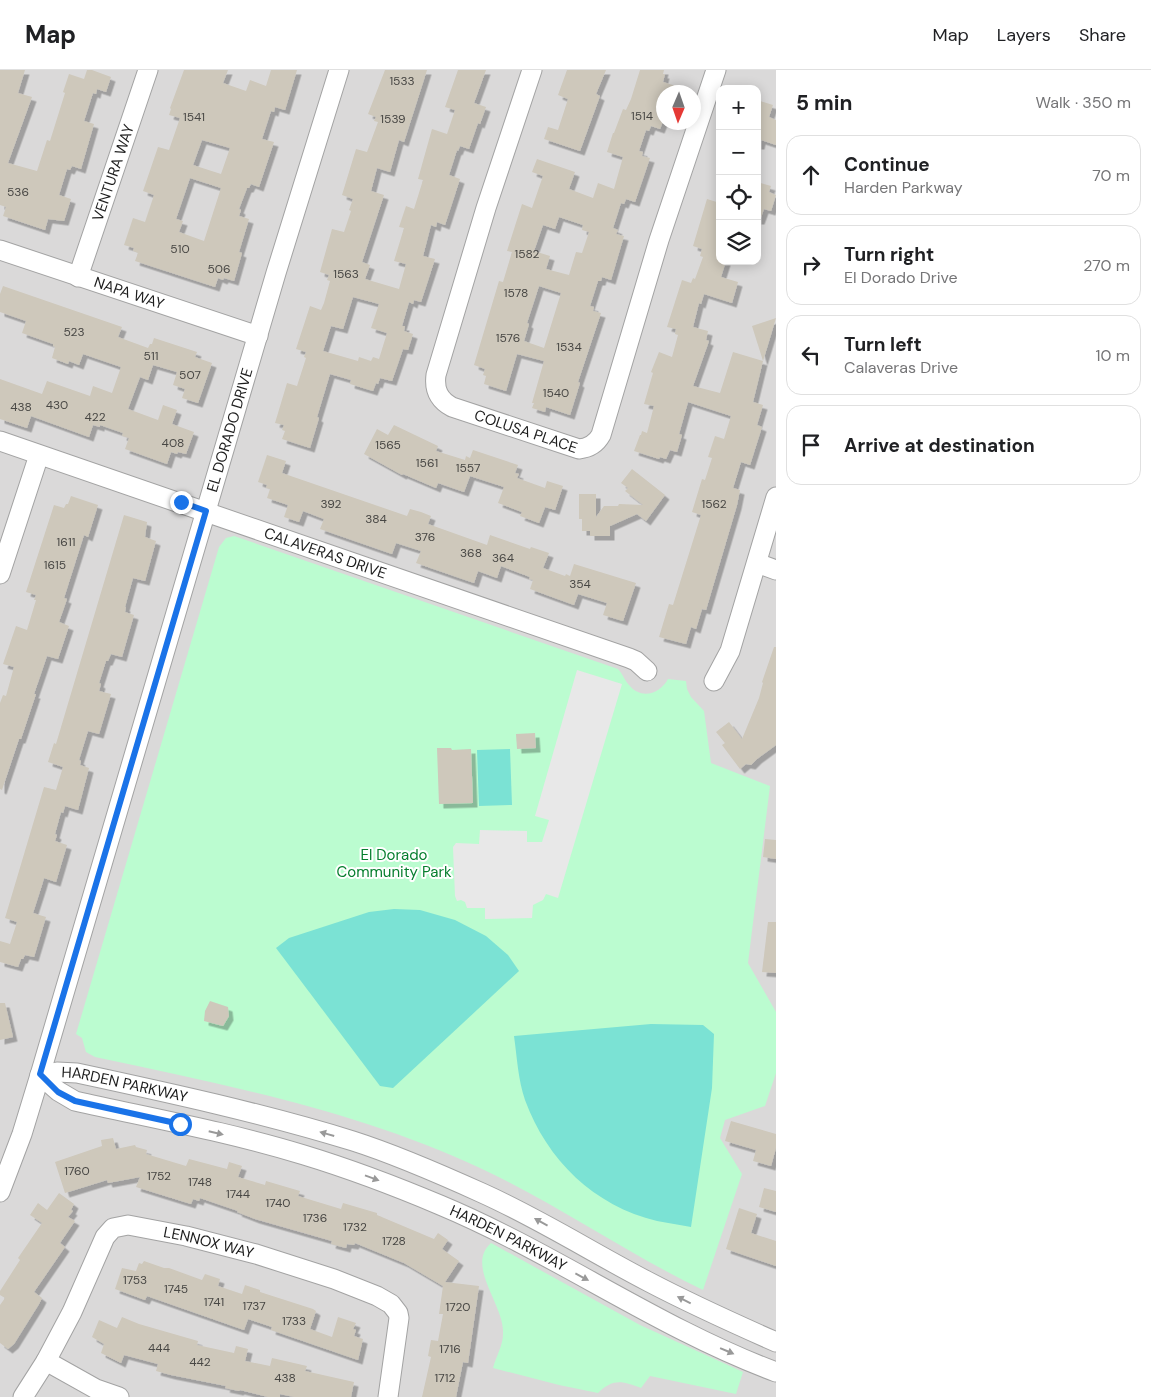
<!DOCTYPE html>
<meta charset="utf-8">
<style>
body{margin:0;font-family:"DM Sans",sans-serif;background:#f6f6f6;color:#202124}
.controls{position:absolute;right:15px;top:15px;display:grid;overflow:hidden;border-radius:10px;box-shadow:0 2px 12px #0003}
.controls button{width:45px;height:45px;display:grid;place-items:center;padding:0;border:0;border-bottom:1px solid #e0e0e0;background:#fff;color:#202124;font:25px sans-serif}
.compass{position:absolute;left:656px;top:15px;width:45px;height:45px;border-radius:50%;background:#fff;box-shadow:0 2px 12px #0003;rotate:182deg}
.stop{position:absolute;width:15px;height:15px;margin:-11px;border:4px solid #1a73e8;border-radius:50%;background:#fff}
.stop.end{background:#1a73e8;border-color:#fff;box-shadow:0 1px 5px #0008}
.list{margin:0;padding:0;list-style:none}
h2{display:flex;justify-content:space-between;align-items:center;height:65px;margin:0;padding:0 20px;font-size:21px}
h2 small{font-size:16px;font-weight:400;color:#757577}
.list li{display:grid;grid-template-columns:32px 1fr auto;gap:15px;align-items:center;box-sizing:border-box;height:80px;margin:0 10px 10px;padding:0 10px;border:1px solid #e0e0e0;border-radius:15px}
.list b{display:block;font-size:19px;white-space:nowrap}
.list p{margin:0;font-size:16px;white-space:nowrap;color:#757577}
.list em{font-size:16px;font-style:normal;color:#757577}
.icon{flex:none;width:28px;height:28px;fill:none;stroke:currentColor;stroke-width:2;stroke-linecap:round;stroke-linejoin:round}
.map{position:relative;flex:none;width:776px;height:1327px;overflow:hidden}
header{display:flex;align-items:center;gap:30px;box-sizing:border-box;height:70px;padding:0 25px;background:#fff;border-bottom:1px solid #e0e0e0}
header strong{font-size:24px}
nav{display:flex;gap:28px;margin-inline-start:auto;font-size:18px}
main{display:flex}
aside{flex:1;background:#fff}
.map>svg:first-child{display:block}
</style>
<header>
<strong>Map</strong>
<nav><a>Map</a><a>Layers</a><a>Share</a></nav>
</header>
<main>
<div class="map">
<svg width="776" height="1327" viewBox="0 0 776 1327">
<defs>
<filter id="shadow"><feDropShadow dx="4.5" dy="4.5" stdDeviation="0" flood-color="#0004"/></filter>
</defs>
<rect width="100%" height="100%" fill="#eeede1"/>
<path fill="#dad9d9" fill-rule="evenodd" d="M0 0H776V1327H0ZM720 19H757V191H720ZM664 22H694V52H664Z"/>
<g fill="#bbfcd0">
<path d="M234 466 618 599C623 604 624 610 629 615 641 630 660 624 668 609L686 611 687 619 691 627 704 641 711 693 770 716 748 893 776 942V1003L765 1036 725 1050 720 1068 742 1104 703 1220C626 1183 557 1134 480 1098 358 1041 226 1015 95 987L86 982 82 968 76 964 219 477 226 468Z"/>
<path d="M491 1173 640 1255 743 1302 736 1324 650 1306 641 1318C623 1311 613 1308 598 1323L559 1315 493 1298C496 1287 503 1275 503 1264 505 1235 465 1196 491 1173Z"/>
</g>
<g fill="#7be2d4">
<polygon points="510,679 512,735 479,736 477,680"/>
<polygon points="394,839 420,840 455,850 486,866 508,885 519,901 393,1018 380,1016 276,878 289,868 369,842"/>
<path d="M651 954 703 955 714 964 712 1018 691 1157C680 1155 668 1153 657 1151 594 1136 547 1090 525 1030 518 1010 517 987 514 966Z"/>
</g>
<polygon fill="#e8e8e8" points="577,600 622,614 558,828 546,824 543,830 533,835 532,848 485,849 485,838 467,838 465,832 461,830 457,831 455,826 453,777 456,773 479,774 480,760 527,761 527,772 542,772 549,750 535,746"/>
<g fill="#cec8bb" fill-rule="evenodd" filter="url(#shadow)">
<polygon points="0,0 25,0 18,23 32,27 8,93 37,101 47,70 50,71 65,23 63,22 69,4 84,9 87,0 92,0 111,7 106,22 97,19 96,24 93,23 84,51 94,54 81,99 72,96 70,100 67,99 59,125 71,129 64,151 48,149 45,160 3,146 6,137 0,135"/>
<path d="M184 0H228L223 13 246 21 250 10 266 16 271 0H297L285 40 275 37 274 42 271 41 262 69 274 72 259 117 251 114 249 118H247L239 139 241 140 239 146 249 149 239 182 242 183 234 211 224 208 223 210 218 208 215 217 135 191 138 183 133 181 134 178 124 175 133 148 145 152 154 125 143 121 158 77 169 80 180 48 169 45 171 39 170 38ZM202 70 230 78 221 104 193 95ZM190 108 221 118 204 171 179 162 183 151 176 149Z"/>
<path d="M385 0H427L404 72 399 70 390 102 377 98 371 121 384 125 362 192 370 195 365 209 399 219 406 194 394 191 404 158 399 157 406 136 414 139 423 110 418 109 432 59 447 64 455 40 445 37 458 0H486L474 33 486 37 480 54 478 53 469 79 460 76 458 81 457 80 449 105 460 109 445 155 437 152 436 157 431 155 423 186 435 189 421 232 414 230 413 234 409 232 402 256H405L404 261 413 264 408 280 403 279 392 311 380 308 378 314 376 313 373 321 350 314 351 310 330 304 317 347 319 348 310 378 282 369 285 361 282 360 284 355 275 353 287 313 297 316 306 288 304 287 306 282 296 279 310 236 321 240 324 233 330 211 327 210 329 205 320 202 332 159 344 162 351 141 349 140 353 129 342 125 356 79 367 82 378 52 374 51 376 47 368 44ZM353 227 379 234 371 258 387 263 379 289 373 287 371 291 359 287 358 291 323 281 331 256 343 259Z"/>
<polygon points="567,0 606,0 596,24 600,26 580,81 544,69 548,57 558,60 568,29 558,25"/>
<path d="M640 0H664L663 4H665L663 12 689 20V22H664V49L660 59 651 56 649 61 646 60 639 81 643 82 642 86 650 88 635 132 626 129 624 134 621 133 613 158 618 160 616 164 624 166 611 210 602 207 601 211H598L590 236 594 237 593 241 601 243 578 312 580 313 570 345 546 337 545 342 532 338 534 333H532L544 291 517 284 506 321 484 314 486 306 483 305 485 299 474 295 499 211 503 212 512 182 507 181 522 134 532 138 543 106 532 102 537 89 575 102 569 119 593 128 598 113 614 119 623 87 607 82 613 63H614L623 39 626 40 631 29ZM559 147 583 155 582 160 589 162 582 183 576 182 569 205 546 199 550 186 534 181 543 155 555 159ZM539 216 561 223 544 278 524 271 529 254 527 253Z"/>
<polygon points="757,30 773,35 769,47 776,50 776,75 761,70 760,75 757,75"/>
<polygon points="757,112 771,116 769,122 776,125 771,141 764,139 760,150 757,150"/>
<polygon points="707,129 720,133 720,191 726,191 721,207 738,212 732,233 704,224 701,234 699,233 693,257 708,261 706,270 709,271 693,316 720,323 733,282 763,291 753,332 763,335 757,355 762,357 750,395 741,392 733,418 740,420 737,435 706,540 702,539 696,559 691,557 686,574 659,567 669,534 673,535 701,445 692,442 702,409 705,410 712,388 708,387 715,366 724,369 731,346 688,332 679,364 682,365 677,382 670,380 666,389 660,387 659,389 634,381 640,365 641,365 642,361 647,363 654,336 644,334 653,303 651,302 659,282 672,287 678,265 675,264 676,259 667,257 682,210 691,213 693,208 695,209 703,187 700,186 702,179 693,176"/>
<polygon points="3,216 122,257 118,267 148,278 150,274 152,274 154,268 197,282 195,287 212,293 198,333 182,328 185,319 173,315 177,302 153,295 148,310 140,307 128,339 158,350 163,335 177,340 172,354 194,362 186,384 178,382 177,384 171,382 167,394 125,379 129,368 122,366 123,363 100,355 100,357 93,355 89,367 31,346 27,358 0,349 0,309 42,324 47,311 90,326 93,316 112,323 121,297 83,284 79,295 69,291 68,294 52,288 55,277 53,276 53,274 22,263 26,251 0,242 0,224"/>
<polygon points="776,248 763,291 752,256"/>
<polygon points="394,355 438,376 436,381 465,390 466,386 470,388 473,380 518,395 515,403 519,404 517,408 545,418 547,411 563,416 555,440 545,437 539,453 520,446 522,442 498,433 504,417 470,406 464,422 438,413 436,418 403,404 402,405 364,384 377,359 388,365"/>
<polygon points="267,385 286,391 282,403 407,446 410,439 421,442 431,446 428,454 487,475 490,465 530,479 531,477 549,483 543,498 565,506 566,504 570,506 574,494 636,513 623,551 603,545 607,533 578,524 574,535 530,519 533,510 529,509 530,507 501,496 497,508 478,501 474,513 416,493 421,481 396,473 392,484 320,459 324,449 303,441 299,452 284,447 288,435 267,428 270,419 266,418 267,415 258,412"/>
<polygon points="632,399 665,425 646,451 637,444 610,456 610,466 590,466 590,461 582,461 582,449 579,449 579,424 596,424 596,447 604,436 618,436 619,434 643,435 625,421 628,418 621,413"/>
<polygon points="71,426 98,435 88,467 84,465 64,528 67,529 59,552 69,556 58,589 47,586 34,624 36,624 21,669 19,669 2,720 0,719 0,633 3,625 6,626 14,597 3,594 16,556 27,560 36,530 34,530 36,525 26,522 54,435 64,438 66,434 68,434"/>
<polygon points="124,445 147,452 145,467 156,471 145,511 133,508 125,537 126,537 125,542 134,545 122,587 111,584 108,591 106,591 99,613 101,614 99,621 111,624 99,664 88,661 79,690 81,691 80,695 89,698 78,740 65,736 63,743 61,742 55,764 57,765 55,771 67,775 56,812 44,808 42,815 33,843 46,847 34,887 25,885 23,889 21,889 18,897 0,892 0,871 10,874 17,852 5,848 44,717 56,720 63,697 48,692 54,673 56,674"/>
<polygon points="774,577 776,577 776,675 757,689 751,695 746,694 740,699 722,675 725,673 716,662 729,652 742,669 759,628 763,613 762,612"/>
<polygon points="535,663 536,678 517,679 516,664"/>
<polygon points="437,678 451,678 452,680 471,679 473,733 439,734"/>
<polygon points="765,769 776,770 776,789 763,787"/>
<polygon points="768,852 776,852 776,903 762,902"/>
<polygon points="210,931 228,937 229,946 223,956 204,951 205,941"/>
<polygon points="0,933 5,933 13,967 0,970"/>
<polygon points="731,1051 776,1064 776,1078 771,1096 753,1091 756,1080 725,1071"/>
<polygon points="113,1068 116,1079 135,1075 136,1077 147,1080 146,1084 186,1096 189,1089 227,1099 229,1092 242,1096 238,1107 265,1115 266,1111 300,1121 298,1126 341,1139 343,1133 377,1143 377,1145 434,1169 438,1163 448,1170 442,1179 459,1191 445,1212 479,1216 468,1293 463,1292 456,1327 422,1327 431,1287 428,1286 431,1270 438,1271 443,1244 439,1244 443,1216 404,1193 355,1173 354,1175 347,1174 346,1178 331,1174 332,1171 255,1149 237,1142 238,1141 200,1128 199,1131 193,1129 191,1134 136,1117 140,1107 108,1113 107,1110 65,1123 55,1092 102,1076 101,1070"/>
<polygon points="764,1118 776,1121 776,1142 759,1137"/>
<polygon points="59,1123 74,1134 71,1140 73,1141 68,1147 75,1151 60,1173 65,1177 34,1222 42,1228 39,1234 14,1274 8,1279 0,1273 0,1235 5,1228 0,1225 0,1221 20,1190 18,1188 42,1153 30,1145 38,1133 47,1140"/>
<polygon points="739,1138 757,1144 751,1163 776,1171 776,1196 726,1179"/>
<polygon points="144,1191 164,1198 169,1198 202,1210 205,1204 220,1209 218,1216 242,1224 245,1215 260,1220 260,1222 313,1239 316,1241 310,1259 332,1267 338,1247 356,1253 353,1259 356,1260 354,1266 363,1269 358,1290 271,1260 272,1257 248,1249 244,1260 147,1226 145,1230 115,1219 122,1198 136,1201 139,1193 142,1194"/>
<polygon points="122,1247 139,1254 198,1271 197,1275 234,1283 236,1276 248,1279 245,1291 270,1296 272,1288 307,1296 305,1301 354,1312 351,1327 294,1327 280,1324 280,1327 268,1327 240,1320 239,1321 225,1318 226,1316 171,1305 156,1301 158,1294 124,1285 121,1293 101,1283 104,1274 92,1267 99,1250 117,1258"/>
</g>
<g fill="none" stroke-linecap="round" stroke-linejoin="round">
<g stroke="#a3a3a3" stroke-width="21">
<g id="minor">
<path id="s1" d="M532 0 486 138 436 305C434 320 439 330 452 337L579 379C589 378 596 374 601 365L659 170 716 0"/>
<path id="s2" d="M0 180 258 266"/>
<path id="s3" d="M78 207 148 0"/>
<path id="s4" d="M0 371 629 588 636 591 647 601"/>
<polyline points="757,493 776,500"/>
<polyline points="0,504 39,385"/>
<polyline points="714,611 730,581 776,427"/>
<path id="s5" d="M40 1005 58 1021 75 1031C151 1048 229 1062 304 1085 350 1099 395 1116 440 1135 555 1183 658 1258 776 1302"/>
<path id="s6" d="M40 1005 57 1002 77 1003C170 1023 262 1043 353 1071 397 1085 440 1104 482 1123 540 1149 593 1183 649 1212 691 1234 733 1253 776 1272"/>
<path id="s7" d="M0 1122 22 1064 40 1005 276 203 339 0"/>
<polyline points="46,1291 96,1319 119,1327"/>
<path id="s8" d="M23 1327 46 1291 72 1242 105 1167 113 1158 128 1155 186 1166 256 1184 334 1209 377 1226 391 1234 398 1243 399 1248 388 1327"/>
</g>
</g>
<use href="#minor" stroke="#fff" stroke-width="19"/>
</g>
<defs><path id="oneway-solid" d="M-6-.8H1V-3.2L6.5 0L1 3.2V.8H-6Z" transform="scale(1.25)"/></defs>
<g fill="#999">
<use href="#oneway-solid" transform="translate(216 1063) rotate(13)"/>
<use href="#oneway-solid" transform="translate(327 1064) rotate(-164)"/>
<use href="#oneway-solid" transform="translate(372 1108) rotate(20)"/>
<use href="#oneway-solid" transform="translate(541 1152) rotate(-151)"/>
<use href="#oneway-solid" transform="translate(582 1207) rotate(28)"/>
<use href="#oneway-solid" transform="translate(684 1230) rotate(-153)"/>
<use href="#oneway-solid" transform="translate(727 1281) rotate(23)"/>
</g>
<g fill="none" stroke-linecap="round" stroke-linejoin="round">
<polyline stroke="#1a73e8" stroke-width="6" points="180,1054 75,1031 58,1022 40,1004 206,441 181,432"/>
</g>
<g text-anchor="middle" dominant-baseline="central" stroke-width="4" stroke-linejoin="round" paint-order="stroke">
<g font-size="12" fill="#484744">
<text x="402" y="11">1533</text>
<text x="642" y="46">1514</text>
<text x="194" y="47">1541</text>
<text x="393" y="49">1539</text>
<text x="18" y="122">536</text>
<text x="180" y="179">510</text>
<text x="527" y="184">1582</text>
<text x="219" y="199">506</text>
<text x="346" y="204">1563</text>
<text x="516" y="223">1578</text>
<text x="74" y="262">523</text>
<text x="508" y="268">1576</text>
<text x="569" y="277">1534</text>
<text x="151" y="286">511</text>
<text x="190" y="305">507</text>
<text x="556" y="323">1540</text>
<text x="57" y="335">430</text>
<text x="21" y="337">438</text>
<text x="95" y="347">422</text>
<text x="173" y="373">408</text>
<text x="388" y="375">1565</text>
<text x="427" y="393">1561</text>
<text x="468" y="398">1557</text>
<text x="331" y="434">392</text>
<text x="714" y="434">1562</text>
<text x="376" y="449">384</text>
<text x="425" y="467">376</text>
<text x="66" y="472">1611</text>
<text x="471" y="483">368</text>
<text x="503" y="488">364</text>
<text x="55" y="495">1615</text>
<text x="580" y="514">354</text>
<text x="77" y="1101">1760</text>
<text x="159" y="1106">1752</text>
<text x="200" y="1112">1748</text>
<text x="238" y="1124">1744</text>
<text x="278" y="1133">1740</text>
<text x="315" y="1148">1736</text>
<text x="355" y="1157">1732</text>
<text x="394" y="1171">1728</text>
<text x="135" y="1210">1753</text>
<text x="176" y="1219">1745</text>
<text x="214" y="1232">1741</text>
<text x="254" y="1236">1737</text>
<text x="458" y="1237">1720</text>
<text x="294" y="1251">1733</text>
<text x="159" y="1278">444</text>
<text x="450" y="1279">1716</text>
<text x="200" y="1292">442</text>
<text x="285" y="1308">438</text>
<text x="445" y="1308">1712</text>
</g>
<g font-size="15" fill="#1c1c1c" stroke="#fff">
<text stroke="none"><textPath href="#s3" startOffset="110">VENTURA WAY</textPath></text>
<text stroke="none"><textPath href="#s2" startOffset="136">NAPA WAY</textPath></text>
<text stroke="none"><textPath href="#s7" startOffset="796">EL DORADO DRIVE</textPath></text>
<text stroke="none"><textPath href="#s1" startOffset="436">COLUSA PLACE</textPath></text>
<text stroke="none"><textPath href="#s4" startOffset="344">CALAVERAS DRIVE</textPath></text>
<text stroke="none"><textPath href="#s6" startOffset="86">HARDEN PARKWAY</textPath></text>
<text stroke="none"><textPath href="#s5" startOffset="500">HARDEN PARKWAY</textPath></text>
<text stroke="none"><textPath href="#s8" startOffset="290">LENNOX WAY</textPath></text>
</g>
<g font-size="15" fill="#067e2e" stroke="#fff">
<text x="394" y="785">El Dorado<tspan x="394" dy="17">Community Park</tspan></text>
</g>
</g>
</svg>
<div class="controls">
<button>+</button>
<button>−</button>
<button><svg class="icon" aria-label="locate" viewBox="0 0 24 24"><circle cx="12" cy="12" r="6"/><path d="M12 2v4M12 18v4M2 12h4M18 12h4"/></svg></button>
<button><svg class="icon" aria-label="layers" viewBox="0 0 24 24"><path d="M12 4l9 5-9 5-9-5zM3 14l9 5 9-5"/></svg></button>
</div>
<svg class="compass" viewBox="-18 -18 36 36"><path d="M0-13l5 13h-10z" fill="#e53935"/><path d="M0 13l5-13h-10z" fill="#757577"/></svg>
<div class="stop" style="left:180px;top:1054px"></div>
<div class="stop end" style="left:181px;top:432px"></div>
</div>
<aside>
<h2>5 min<small>Walk · 350 m</small></h2>
<ul class="list">
<li><svg class="icon" aria-label="ahead" viewBox="0 0 24 24"><path d="M12 20V5M6 11l6-6 6 6"/></svg><div><b>Continue</b><p>Harden Parkway</p></div><em>70 m</em></li>
<li><svg class="icon" aria-label="right" viewBox="0 0 24 24"><path d="M7 20v-9h11M14 6l5 5-5 5"/></svg><div><b>Turn right</b><p>El Dorado Drive</p></div><em>270 m</em></li>
<li><svg class="icon" aria-label="left" viewBox="0 0 24 24"><path d="M17 20v-9H6M10 6l-5 5 5 5"/></svg><div><b>Turn left</b><p>Calaveras Drive</p></div><em>10 m</em></li>
<li><svg class="icon" aria-label="arrive" viewBox="0 0 24 24"><path d="M6 21V4h12l-3 4 3 4H6"/></svg><div><b>Arrive at destination</b></div></li>
</ul>
</aside>
</main>
